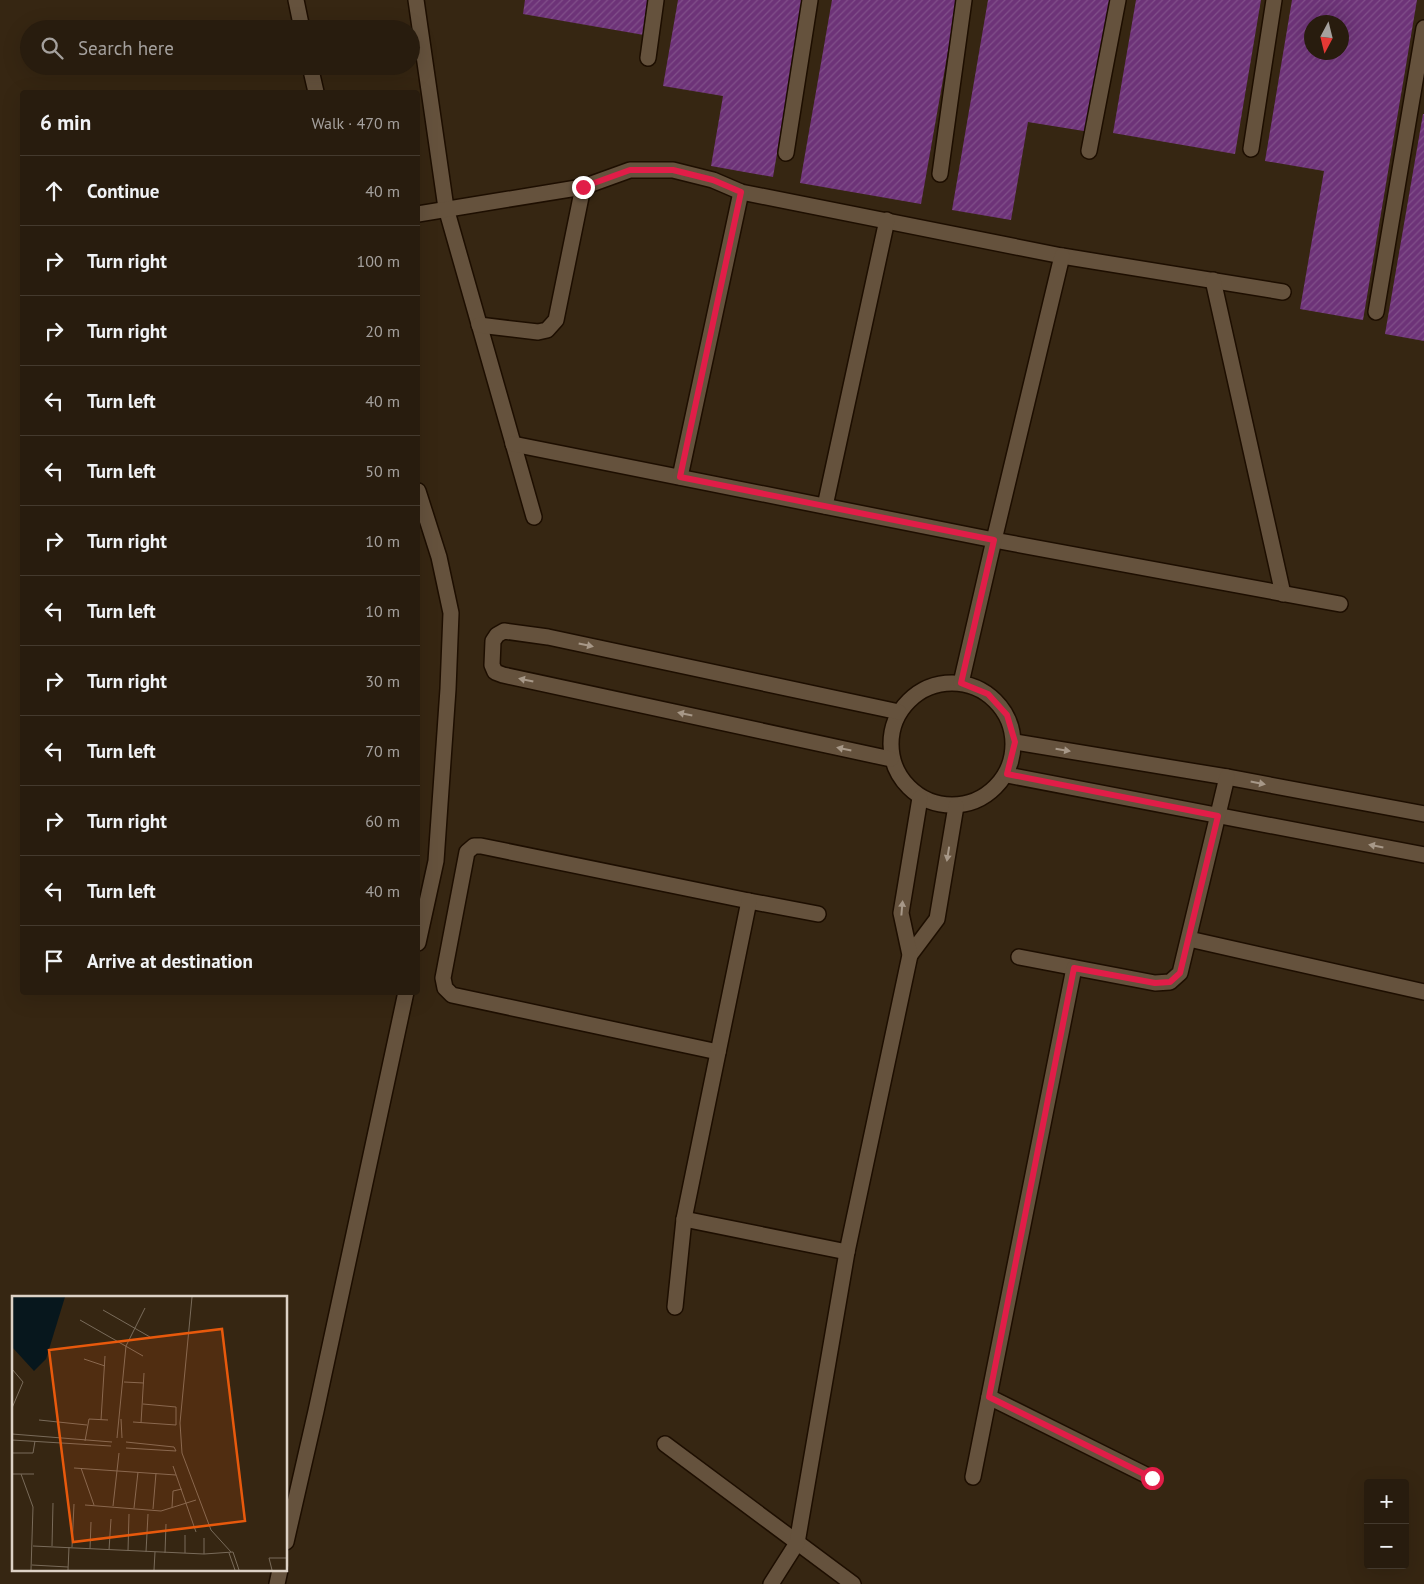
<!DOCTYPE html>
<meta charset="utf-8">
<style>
body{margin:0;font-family:"PT Sans",sans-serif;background:#34291c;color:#f1f3f6}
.controls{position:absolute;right:15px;bottom:15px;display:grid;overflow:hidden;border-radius:5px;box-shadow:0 5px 20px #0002}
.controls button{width:45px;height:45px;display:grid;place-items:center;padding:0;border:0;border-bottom:1px solid #443a2e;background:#281c0e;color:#f1f3f6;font:25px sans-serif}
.compass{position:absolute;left:1304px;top:15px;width:45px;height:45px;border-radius:50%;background:#281c0e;box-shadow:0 5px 20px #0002;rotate:187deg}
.stop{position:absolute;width:15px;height:15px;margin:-11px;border:4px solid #e11d48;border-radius:50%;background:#fff}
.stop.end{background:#e11d48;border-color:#fff;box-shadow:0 1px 5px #0008}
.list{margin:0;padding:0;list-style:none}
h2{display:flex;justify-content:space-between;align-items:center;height:65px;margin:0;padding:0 20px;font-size:21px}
h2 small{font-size:16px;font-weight:400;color:#a5a19e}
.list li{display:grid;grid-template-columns:32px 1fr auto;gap:15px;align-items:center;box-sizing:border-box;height:70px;padding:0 20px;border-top:1px solid #443a2e}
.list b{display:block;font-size:19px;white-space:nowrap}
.list em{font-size:16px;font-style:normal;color:#a5a19e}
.icon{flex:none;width:28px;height:28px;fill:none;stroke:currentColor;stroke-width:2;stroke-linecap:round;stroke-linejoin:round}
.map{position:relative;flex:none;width:1424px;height:1584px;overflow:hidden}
.search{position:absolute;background:#281c0e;box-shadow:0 5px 20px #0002;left:20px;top:20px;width:400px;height:55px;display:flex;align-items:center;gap:12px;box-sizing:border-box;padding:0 18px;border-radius:28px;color:#a5a19e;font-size:19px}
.panel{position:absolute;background:#281c0e;box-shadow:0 5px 20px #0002;left:20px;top:90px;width:400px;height:905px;border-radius:5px}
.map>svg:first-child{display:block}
</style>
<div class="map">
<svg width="1424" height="1584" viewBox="0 0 1424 1584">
<defs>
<pattern id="building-hatch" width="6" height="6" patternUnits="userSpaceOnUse" patternTransform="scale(1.25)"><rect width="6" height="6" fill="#6d3378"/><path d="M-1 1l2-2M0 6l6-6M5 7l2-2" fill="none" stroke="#81508a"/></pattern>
</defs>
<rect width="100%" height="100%" fill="#362612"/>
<g fill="url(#building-hatch)" fill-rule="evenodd">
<polygon points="525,0 650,0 644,35 523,14"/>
<polygon points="678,0 803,0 773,177 711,166 723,96 663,86"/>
<polygon points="832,0 957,0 921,204 800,183"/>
<polygon points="988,0 1113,0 1090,132 1028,122 1011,220 952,210"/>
<polygon points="1136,0 1261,0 1235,154 1113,133"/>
<path d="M1292 0H1417L1363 320 1300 309 1324 171 1265 161ZM1312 22H1342V52H1312Z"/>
<polygon points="1423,114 1424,114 1424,341 1385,334"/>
</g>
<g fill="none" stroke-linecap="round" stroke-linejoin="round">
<g stroke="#1d0e00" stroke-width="18">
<g id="street">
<polyline points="296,0 302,29"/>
<polyline points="416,0 446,208 534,517"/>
<polyline points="648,58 656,0"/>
<polyline points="310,66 316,92"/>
<polyline points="1251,149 1274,0"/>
<polyline points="1089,151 1118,0"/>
<polyline points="786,153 810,0"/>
<polyline points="940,174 964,0"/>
<polyline points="418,214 583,187 630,170 673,170 713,180 741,192 1062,256 1283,292"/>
<polyline points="1213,280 1283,594"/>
<polyline points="1376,312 1424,28"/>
<polyline points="479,325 538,332 547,330 556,320 583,187"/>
<polyline points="513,444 994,540 1340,604"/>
<polyline points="680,477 741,192"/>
<polyline points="418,491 439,557 451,613 448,689 436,861 418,943"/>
<polyline points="825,506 887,220"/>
<circle cx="952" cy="744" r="61"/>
<polyline points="961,683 994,540 1062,256"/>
<polyline points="1015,742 1227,777 1424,814"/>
<polyline points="891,759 503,675 495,672 492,665 493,641 497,635 504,631 548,637 899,712"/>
<polyline points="1007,775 1424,855"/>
<polyline points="1189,939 1424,992"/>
<polyline points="910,955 937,919 956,806"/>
<polyline points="1019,957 1155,983 1170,982 1180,973 1227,777"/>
<polyline points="718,1052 452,995 445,988 443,978 467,852 474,846 481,846 749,901 818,914"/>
<polyline points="684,1219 847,1252"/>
<polyline points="675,1307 684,1219 749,901"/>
<polyline points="989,1397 1152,1478"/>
<polyline points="665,1444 853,1584"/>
<polyline points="973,1477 1074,968"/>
<polyline points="286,1542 316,1411 406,992"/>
<polyline points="277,1584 280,1570"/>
<polyline points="771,1584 797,1543 847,1252 910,955 901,913 920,798"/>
</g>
</g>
<use href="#street" stroke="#65523d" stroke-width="15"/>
</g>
<defs><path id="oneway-solid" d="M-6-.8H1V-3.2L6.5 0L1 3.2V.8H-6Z" transform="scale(1.25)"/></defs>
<g fill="#a79888">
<use href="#oneway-solid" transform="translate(586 645) rotate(12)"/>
<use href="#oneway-solid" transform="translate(526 680) rotate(-168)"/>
<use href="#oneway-solid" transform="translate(685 714) rotate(-168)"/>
<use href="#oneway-solid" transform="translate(844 749) rotate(-168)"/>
<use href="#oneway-solid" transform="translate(1063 750) rotate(9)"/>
<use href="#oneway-solid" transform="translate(1258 783) rotate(11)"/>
<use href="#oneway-solid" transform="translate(1376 846) rotate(-169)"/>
<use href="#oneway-solid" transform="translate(948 854) rotate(99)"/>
<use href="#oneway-solid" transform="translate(902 908) rotate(-85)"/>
</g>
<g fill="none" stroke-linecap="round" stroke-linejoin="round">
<polyline stroke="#e11d48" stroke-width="6" points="583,187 630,170 673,170 713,180 741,192 680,477 994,540 961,683 988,694 1007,715 1015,742 1007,774 1218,816 1180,973 1170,982 1155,983 1074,968 989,1397 1152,1478"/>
</g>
<g transform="translate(12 1296)">
<rect width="275" height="275" fill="#362612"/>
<path d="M0 1H53L34 63 22 75 0 51Z" fill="#07171d"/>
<path fill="none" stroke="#796b5a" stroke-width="1" d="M180 1 168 127 170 157 199 234 219 256M91 14 138 41M68 24 131 60M72 63 93 70M0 73 11 86 0 112M112 86 132 87M109 123 110 142M27 124 75 129M89 124 93 60M121 126 164 129V111L131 108M129 127 132 77M0 138 100 146M105 142 114 50 133 12M0 144 99 150M73 145 77 123 96 124M114 152 164 155 162 151 114 146M0 157H21L23 145M161 170 184 236M62 172 164 179M69 172 82 209M0 178H22M9 178 21 211 19 274M73 209 149 215 184 204M101 210 107 157M160 211 161 195 170 193M122 212 126 176M141 213 144 177M21 250 192 258 221 256 227 274M40 250 41 207M60 251 62 208M78 253 79 226M97 254 99 223M116 255 117 218M134 256 136 218M153 257 154 228M173 257V239M217 257 223 274M192 258V242M20 269 56 271M56 274 57 251M142 274 143 256M260 274 257 262H275"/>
<path fill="#e8590c" fill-opacity="0.15" stroke="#e8590c" stroke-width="2.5" d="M210 33 233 225 61 246 37 54Z"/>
<rect width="275" height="275" fill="none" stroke="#ddd2c6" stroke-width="2.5"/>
</g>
</svg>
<div class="controls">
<button>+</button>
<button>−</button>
</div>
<svg class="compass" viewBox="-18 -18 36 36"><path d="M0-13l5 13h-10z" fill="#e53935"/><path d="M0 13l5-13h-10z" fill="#a5a19e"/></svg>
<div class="stop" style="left:1152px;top:1478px"></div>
<div class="stop end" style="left:583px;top:187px"></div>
<div class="search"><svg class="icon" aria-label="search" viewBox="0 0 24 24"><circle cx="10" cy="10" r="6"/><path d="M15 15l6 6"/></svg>Search here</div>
<section class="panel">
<h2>6 min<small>Walk · 470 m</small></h2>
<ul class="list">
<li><svg class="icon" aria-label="ahead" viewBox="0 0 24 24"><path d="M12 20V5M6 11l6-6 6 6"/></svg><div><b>Continue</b></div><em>40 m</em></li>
<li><svg class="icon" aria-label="right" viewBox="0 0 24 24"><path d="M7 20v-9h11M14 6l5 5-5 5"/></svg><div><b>Turn right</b></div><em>100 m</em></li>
<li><svg class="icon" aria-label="right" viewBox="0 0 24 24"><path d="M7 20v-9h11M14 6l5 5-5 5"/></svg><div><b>Turn right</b></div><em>20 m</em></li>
<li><svg class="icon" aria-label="left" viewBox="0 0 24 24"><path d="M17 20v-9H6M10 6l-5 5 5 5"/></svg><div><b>Turn left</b></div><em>40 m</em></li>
<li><svg class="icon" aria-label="left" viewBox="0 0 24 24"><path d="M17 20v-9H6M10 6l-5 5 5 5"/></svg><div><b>Turn left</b></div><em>50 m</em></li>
<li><svg class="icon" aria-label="right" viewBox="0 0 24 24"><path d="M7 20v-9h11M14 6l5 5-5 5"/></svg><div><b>Turn right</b></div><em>10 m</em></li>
<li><svg class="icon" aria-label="left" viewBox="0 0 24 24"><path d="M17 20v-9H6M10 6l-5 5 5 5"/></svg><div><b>Turn left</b></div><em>10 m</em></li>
<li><svg class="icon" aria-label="right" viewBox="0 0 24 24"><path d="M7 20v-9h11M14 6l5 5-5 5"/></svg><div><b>Turn right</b></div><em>30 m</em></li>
<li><svg class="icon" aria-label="left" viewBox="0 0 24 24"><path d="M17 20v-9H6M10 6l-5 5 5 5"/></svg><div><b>Turn left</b></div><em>70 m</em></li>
<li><svg class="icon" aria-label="right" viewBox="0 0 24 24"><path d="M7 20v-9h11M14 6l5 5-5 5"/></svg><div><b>Turn right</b></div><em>60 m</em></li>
<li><svg class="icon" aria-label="left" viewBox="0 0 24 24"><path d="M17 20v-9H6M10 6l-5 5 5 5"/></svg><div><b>Turn left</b></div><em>40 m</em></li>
<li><svg class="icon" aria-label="arrive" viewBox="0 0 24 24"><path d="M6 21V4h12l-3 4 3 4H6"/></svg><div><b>Arrive at destination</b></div></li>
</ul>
</section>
</div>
